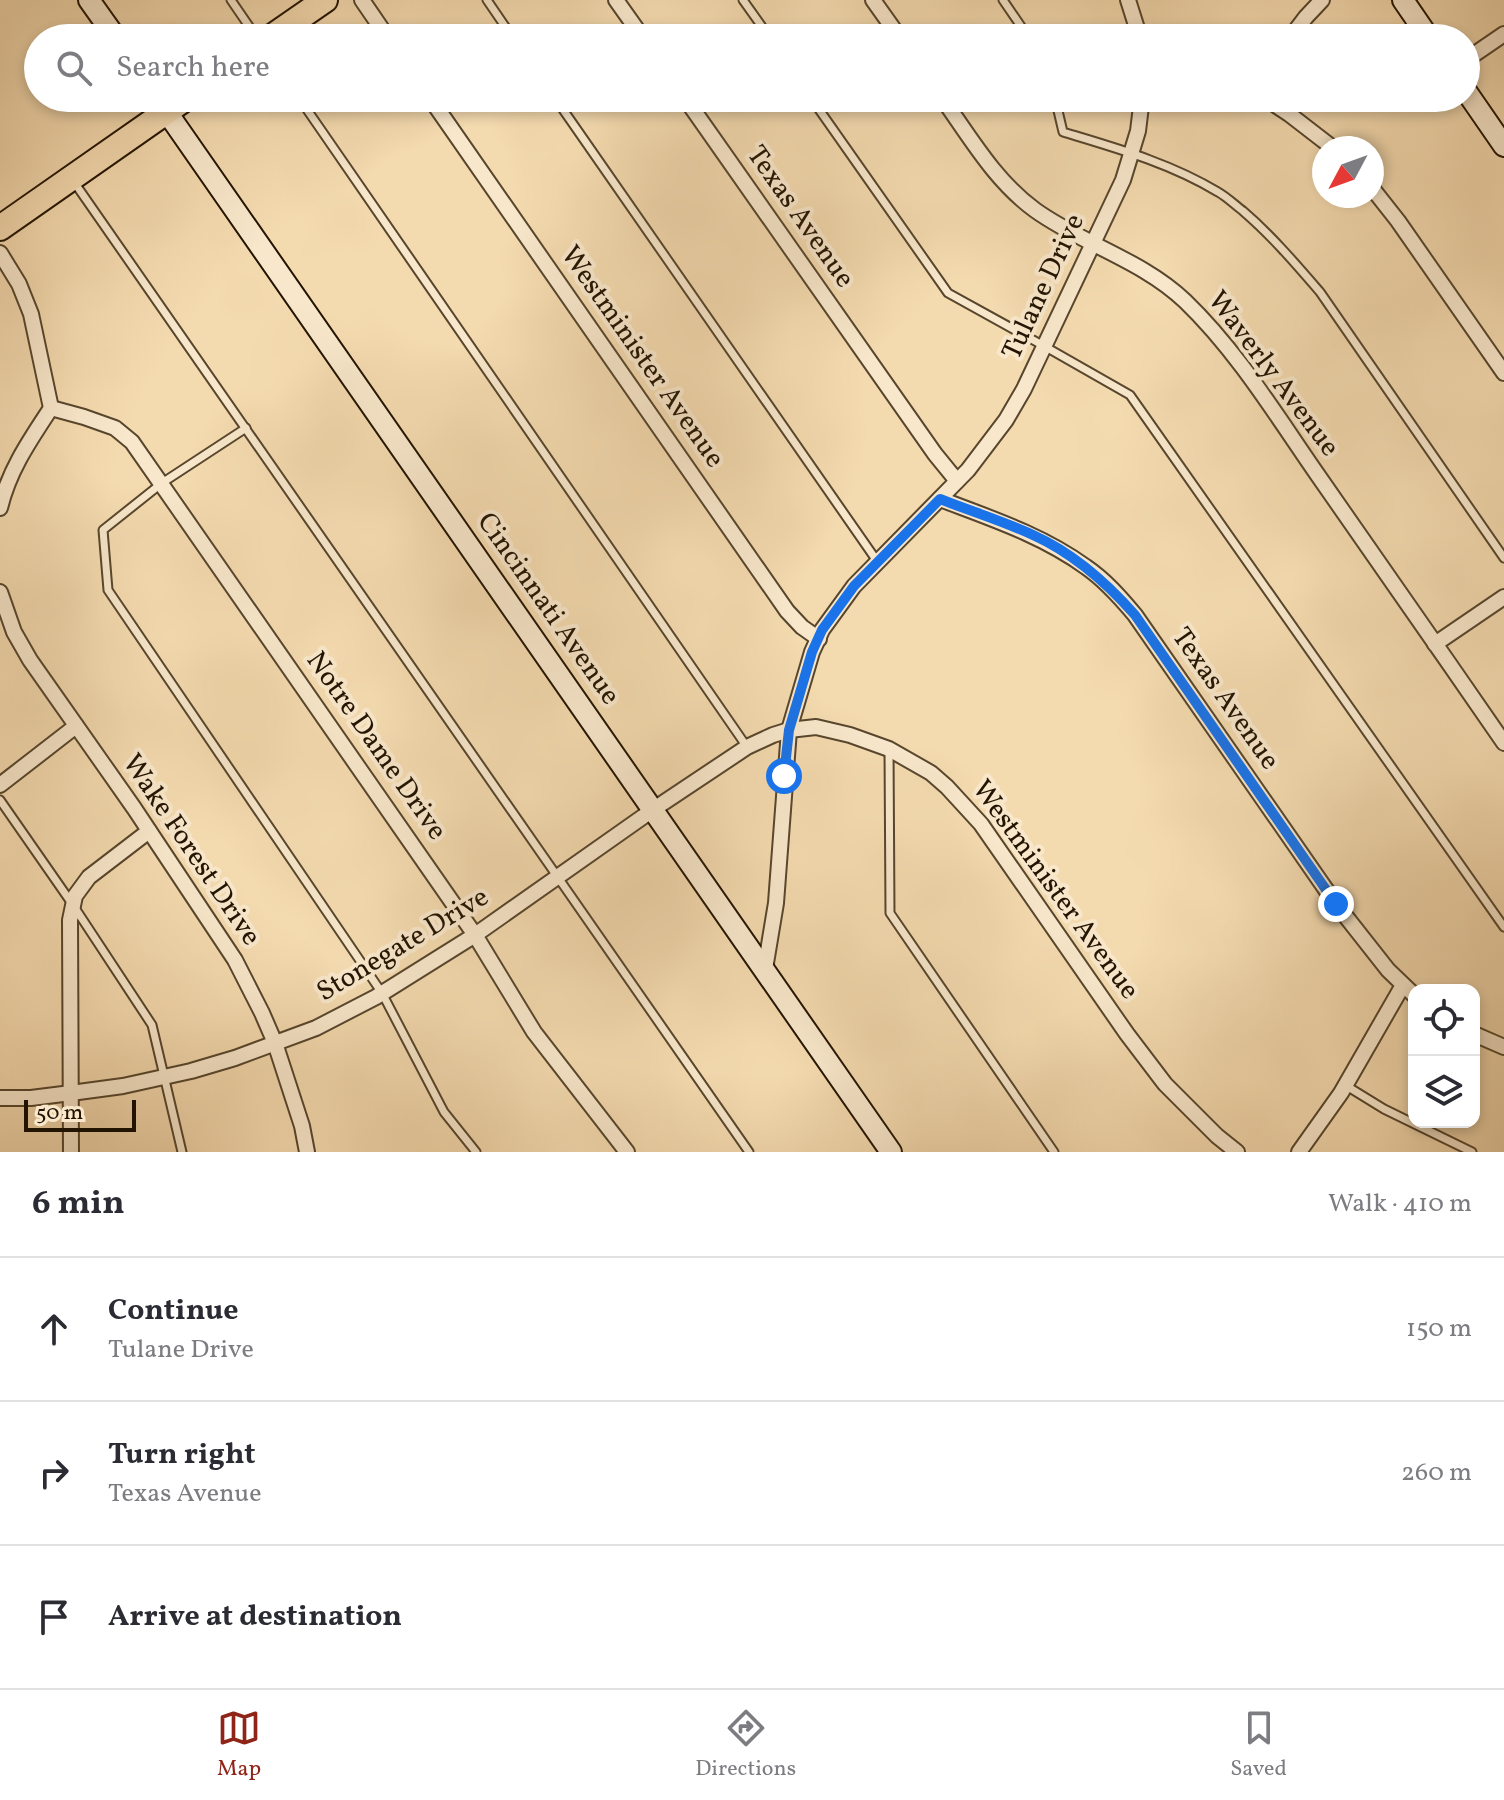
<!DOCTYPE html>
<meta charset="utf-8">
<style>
body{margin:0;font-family:Vollkorn,serif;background:#f2f2f3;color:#2b2b33}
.controls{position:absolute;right:24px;bottom:24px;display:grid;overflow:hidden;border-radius:16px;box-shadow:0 4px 12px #0003}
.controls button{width:72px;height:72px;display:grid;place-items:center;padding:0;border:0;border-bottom:2px solid #e1e1e2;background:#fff;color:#2b2b33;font:40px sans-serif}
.compass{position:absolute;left:1312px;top:136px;width:72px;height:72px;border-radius:50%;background:#fff;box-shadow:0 4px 12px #0003;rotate:229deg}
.scale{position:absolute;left:24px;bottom:20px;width:112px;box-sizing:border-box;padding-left:8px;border:4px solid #231402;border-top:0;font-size:22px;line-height:28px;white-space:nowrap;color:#231402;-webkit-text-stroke:6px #f8e7cb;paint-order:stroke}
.stop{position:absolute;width:24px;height:24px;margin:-18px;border:6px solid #1a73e8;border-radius:50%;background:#fff}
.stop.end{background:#1a73e8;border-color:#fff;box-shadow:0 2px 8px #0008}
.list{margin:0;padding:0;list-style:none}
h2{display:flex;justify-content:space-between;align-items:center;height:104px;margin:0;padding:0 32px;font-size:34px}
h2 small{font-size:26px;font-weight:400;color:#7c7c81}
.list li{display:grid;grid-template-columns:52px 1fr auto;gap:24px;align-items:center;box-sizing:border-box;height:144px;padding:0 32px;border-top:2px solid #e1e1e2}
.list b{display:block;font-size:30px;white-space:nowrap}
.list p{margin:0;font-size:26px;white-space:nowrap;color:#7c7c81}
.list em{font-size:26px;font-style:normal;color:#7c7c81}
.icon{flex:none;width:44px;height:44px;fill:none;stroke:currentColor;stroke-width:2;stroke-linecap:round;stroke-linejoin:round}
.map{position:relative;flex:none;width:1504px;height:1152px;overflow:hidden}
.search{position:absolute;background:#fff;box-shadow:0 4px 12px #0003;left:24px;right:24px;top:24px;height:88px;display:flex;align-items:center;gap:20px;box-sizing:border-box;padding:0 28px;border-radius:44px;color:#7c7c81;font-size:30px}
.sheet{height:536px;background:#fff}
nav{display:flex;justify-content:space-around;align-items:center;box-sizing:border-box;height:112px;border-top:2px solid #e1e1e2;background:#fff;font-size:22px;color:#7c7c81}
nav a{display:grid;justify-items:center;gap:4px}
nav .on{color:#8f2418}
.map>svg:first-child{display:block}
</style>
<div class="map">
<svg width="1504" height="1152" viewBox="0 0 1504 1152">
<rect width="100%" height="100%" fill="#f4daaf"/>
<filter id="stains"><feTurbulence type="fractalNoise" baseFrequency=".0025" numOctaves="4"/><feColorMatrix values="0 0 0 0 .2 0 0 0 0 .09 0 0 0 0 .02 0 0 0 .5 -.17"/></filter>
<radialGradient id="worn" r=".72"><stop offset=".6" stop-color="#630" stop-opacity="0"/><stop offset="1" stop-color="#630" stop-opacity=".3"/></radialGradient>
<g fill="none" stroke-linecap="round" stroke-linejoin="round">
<g stroke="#57462d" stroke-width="11">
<g id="lane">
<polyline points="231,0 257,38"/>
<polyline points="487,0 513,38"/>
<polyline points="743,0 770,38"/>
<polyline points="1003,0 1029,38"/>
<polyline points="299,98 747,747"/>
<polyline points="555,98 877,561"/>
<polyline points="811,98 948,293 1044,346 1130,395 1504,927"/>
<path d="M1055 98 1063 132C1116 148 1170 163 1218 192 1227 197 1235 205 1243 211 1271 235 1295 263 1320 292L1504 558"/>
<polyline points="74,182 749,1152"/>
<polyline points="246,428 162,483 103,530 108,590 382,993 444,1112 476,1152"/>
<polyline points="889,749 890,913 1054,1152"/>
<polyline points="0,800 73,905 152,1025 182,1152"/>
<polyline points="1345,1085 1384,1109 1472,1152"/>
</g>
</g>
<g stroke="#57462d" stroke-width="18">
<g id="street">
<polyline points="362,0 388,38"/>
<polyline points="616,0 643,38"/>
<polyline points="873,0 900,38"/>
<polyline points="1128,0 1140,38"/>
<polyline points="1290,38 1306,17 1322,0"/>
<polyline points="1466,60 1504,34"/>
<polyline points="430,98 787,611 802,627 819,639"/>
<polyline points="685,98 935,454 957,481"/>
<path d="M942 98C970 137 995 181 1035 210 1082 244 1142 260 1185 301 1237 351 1276 415 1317 474 1379 563 1442 653 1504 743"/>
<polyline points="1265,98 1289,114 1333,148"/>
<polyline points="1372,188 1398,221 1504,373"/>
<path d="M0 253 19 284 31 314 51 408C30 440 9 470 0 508"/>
<polyline points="51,408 84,417 115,428 132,442 475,935 534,1032 627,1152"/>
<path d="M940 499C990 518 1042 535 1086 567 1105 580 1120 597 1135 615L1336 904 1388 970 1414 995"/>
<polyline points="0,592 14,632 30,660 134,808 235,960 262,1013 275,1043 302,1126 307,1152"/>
<polyline points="1435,644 1504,597"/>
<polyline points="0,785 76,726"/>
<polyline points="765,969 776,903 789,730 812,652 822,630 854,586 968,470 1006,420 1024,389 1123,180 1138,131 1142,98"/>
<polyline points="1474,1034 1504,1047"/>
<polyline points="0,1098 31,1098 71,1093 123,1086 191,1071 235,1058 316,1028 376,997 475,935 654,809 747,747 773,735 789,730 816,727 850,735 889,749 931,773 947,787 981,824 1127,1034 1165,1084 1217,1136 1237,1152"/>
<polyline points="71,1152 70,920 75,896 89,877 149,831"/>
<polyline points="1299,1152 1341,1093 1403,985"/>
</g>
</g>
<g stroke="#231402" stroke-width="24">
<g id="secondary">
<polyline points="89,0 116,38"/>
<polyline points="1403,0 1429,38"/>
<polyline points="1466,91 1504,146"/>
<polyline points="157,98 891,1152"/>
</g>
</g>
<g stroke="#231402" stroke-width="28">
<g id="primary">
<polyline points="270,38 325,0"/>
<polyline points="0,228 186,98"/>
</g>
</g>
<use href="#lane" stroke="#f8e7cb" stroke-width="7"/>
<use href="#street" stroke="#f8e7cb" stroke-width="14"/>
<use href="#secondary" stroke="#f8e7cb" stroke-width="20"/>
<use href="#primary" stroke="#f4daaf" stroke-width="24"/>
</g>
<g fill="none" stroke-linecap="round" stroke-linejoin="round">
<path stroke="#1a73e8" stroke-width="10" d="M784 776 789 730 812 652 822 630 854 586 940 499C970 511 1003 521 1033 535 1073 553 1106 582 1135 615L1336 904"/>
</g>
<g text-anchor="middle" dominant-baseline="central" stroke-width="8" stroke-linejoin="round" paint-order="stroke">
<g font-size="28" fill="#231402" stroke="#f8e7cb">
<text transform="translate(800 217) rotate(55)">Texas Avenue</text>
<text transform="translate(1044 287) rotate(-65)">Tulane Drive</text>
<text transform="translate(642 357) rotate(55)">Westminister Avenue</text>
<text transform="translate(1273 374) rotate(53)">Waverly Avenue</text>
<text transform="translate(548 609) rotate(55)">Cincinnati Avenue</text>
<text transform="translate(1225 699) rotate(55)">Texas Avenue</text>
<text transform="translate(376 746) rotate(55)">Notre Dame Drive</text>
<text transform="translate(191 850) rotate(56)">Wake Forest Drive</text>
<text transform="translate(1055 890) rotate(54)">Westminister Avenue</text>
<text transform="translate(403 945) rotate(-31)">Stonegate Drive</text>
</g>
</g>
<rect width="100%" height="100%" filter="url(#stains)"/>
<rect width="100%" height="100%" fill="url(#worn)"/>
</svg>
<div class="controls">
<button><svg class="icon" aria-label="locate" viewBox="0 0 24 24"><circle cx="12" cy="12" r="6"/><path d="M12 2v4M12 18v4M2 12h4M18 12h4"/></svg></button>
<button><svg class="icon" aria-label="layers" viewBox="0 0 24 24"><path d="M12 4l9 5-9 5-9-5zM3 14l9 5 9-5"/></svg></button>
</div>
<svg class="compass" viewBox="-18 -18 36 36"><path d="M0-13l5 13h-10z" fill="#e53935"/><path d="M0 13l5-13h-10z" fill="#7c7c81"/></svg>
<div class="scale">50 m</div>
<div class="stop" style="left:784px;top:776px"></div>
<div class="stop end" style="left:1336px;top:904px"></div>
<div class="search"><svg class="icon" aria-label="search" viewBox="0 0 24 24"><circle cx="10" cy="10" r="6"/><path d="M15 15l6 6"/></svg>Search here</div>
</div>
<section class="sheet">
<h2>6 min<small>Walk · 410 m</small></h2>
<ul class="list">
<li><svg class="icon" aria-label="ahead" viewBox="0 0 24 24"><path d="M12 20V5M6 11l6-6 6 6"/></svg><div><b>Continue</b><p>Tulane Drive</p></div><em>150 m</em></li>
<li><svg class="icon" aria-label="right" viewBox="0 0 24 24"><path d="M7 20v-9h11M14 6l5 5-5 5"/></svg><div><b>Turn right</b><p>Texas Avenue</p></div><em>260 m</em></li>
<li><svg class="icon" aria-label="arrive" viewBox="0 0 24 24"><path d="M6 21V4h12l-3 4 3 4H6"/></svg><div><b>Arrive at destination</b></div></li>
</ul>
</section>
<nav>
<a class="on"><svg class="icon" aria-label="map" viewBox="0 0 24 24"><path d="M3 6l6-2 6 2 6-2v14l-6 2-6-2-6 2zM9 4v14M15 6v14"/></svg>Map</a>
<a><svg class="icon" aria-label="directions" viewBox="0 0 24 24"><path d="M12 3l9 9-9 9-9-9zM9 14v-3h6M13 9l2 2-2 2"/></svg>Directions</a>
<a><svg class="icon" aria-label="saved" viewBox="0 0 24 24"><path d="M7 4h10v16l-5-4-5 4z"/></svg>Saved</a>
</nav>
